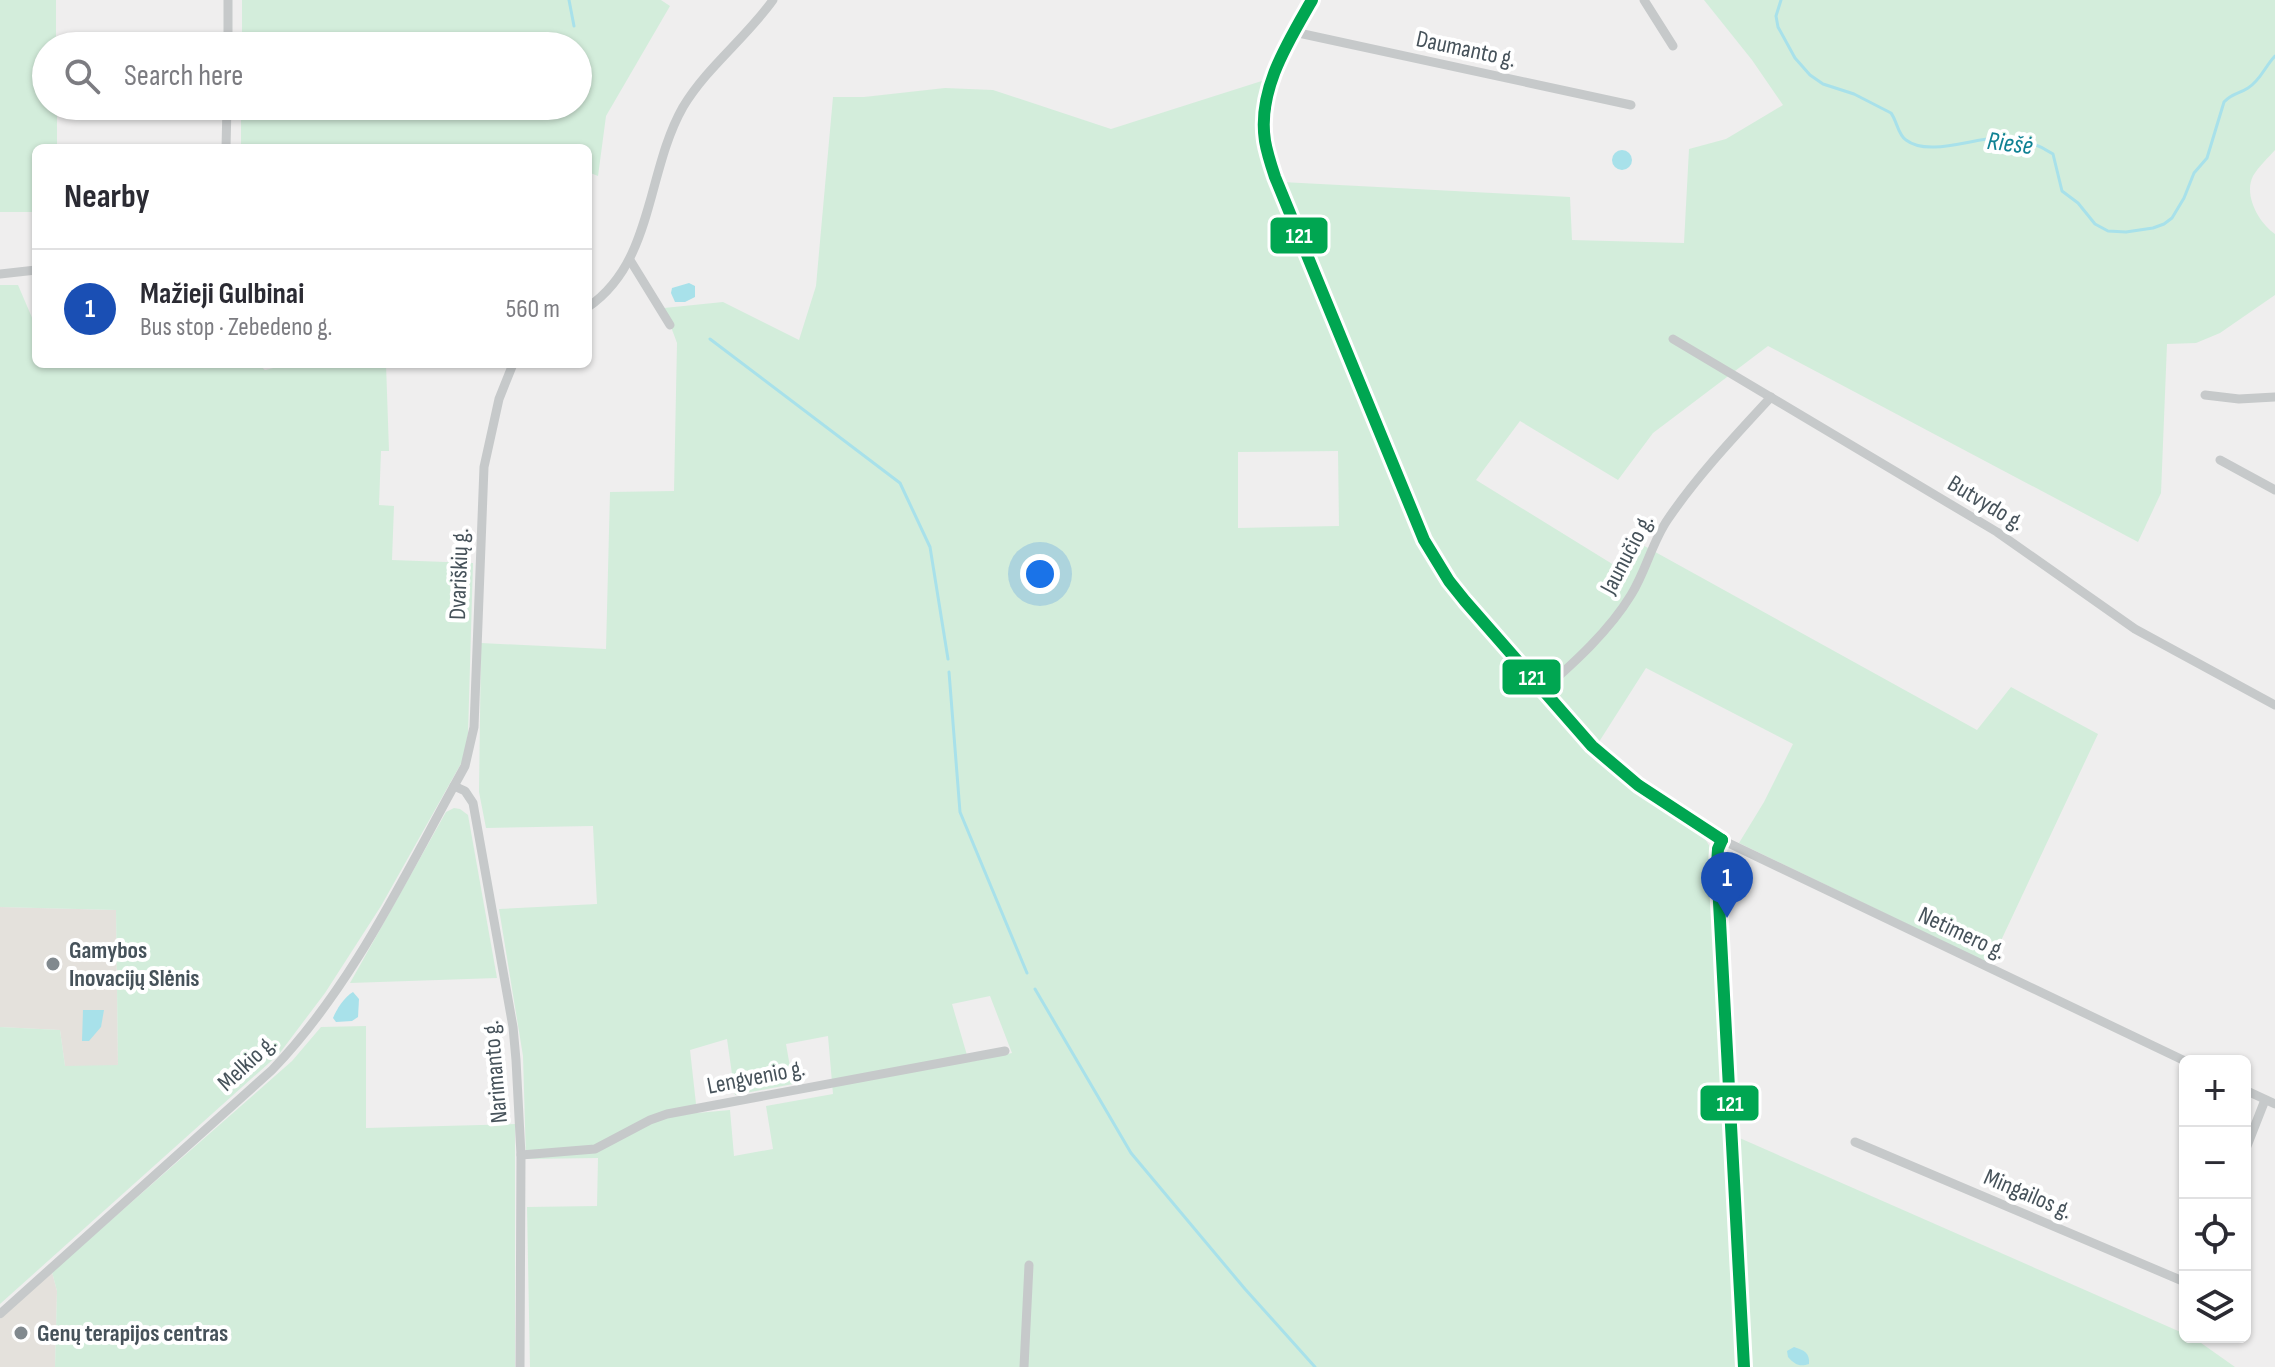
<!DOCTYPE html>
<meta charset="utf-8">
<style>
body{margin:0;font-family:"Sofia Sans Condensed",sans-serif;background:#f7f7f7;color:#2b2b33}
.controls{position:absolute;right:24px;bottom:24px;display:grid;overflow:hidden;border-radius:12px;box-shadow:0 2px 6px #0004}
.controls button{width:72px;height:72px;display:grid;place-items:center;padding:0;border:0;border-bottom:2px solid #e1e1e2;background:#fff;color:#2b2b33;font:40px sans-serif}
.you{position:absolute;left:1040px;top:574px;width:28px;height:28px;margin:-20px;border:6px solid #fff;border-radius:50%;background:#1a73e8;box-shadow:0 0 0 12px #1a73e833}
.badge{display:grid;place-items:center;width:52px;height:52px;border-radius:50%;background:#0f766e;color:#fff;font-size:26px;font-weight:700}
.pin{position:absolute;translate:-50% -66px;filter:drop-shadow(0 2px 4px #0008)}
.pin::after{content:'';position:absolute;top:42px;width:28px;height:24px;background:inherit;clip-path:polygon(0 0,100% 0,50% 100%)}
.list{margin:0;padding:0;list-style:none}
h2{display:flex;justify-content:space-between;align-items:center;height:104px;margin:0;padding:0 32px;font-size:34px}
h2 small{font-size:26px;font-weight:400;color:#7c7c81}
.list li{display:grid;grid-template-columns:52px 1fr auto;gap:24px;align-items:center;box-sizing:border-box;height:120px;padding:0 32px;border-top:2px solid #e1e1e2}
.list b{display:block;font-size:30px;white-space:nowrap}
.list p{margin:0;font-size:26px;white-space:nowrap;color:#7c7c81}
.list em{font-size:26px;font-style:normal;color:#7c7c81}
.icon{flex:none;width:44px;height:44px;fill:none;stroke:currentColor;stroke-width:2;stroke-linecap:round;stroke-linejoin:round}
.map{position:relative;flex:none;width:2275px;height:1367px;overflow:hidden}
.search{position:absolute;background:#fff;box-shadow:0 2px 6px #0004;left:32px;top:32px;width:560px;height:88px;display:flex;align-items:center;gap:20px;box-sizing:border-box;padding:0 28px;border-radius:44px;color:#7c7c81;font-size:30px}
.panel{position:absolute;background:#fff;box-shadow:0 2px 6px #0004;left:32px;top:144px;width:560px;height:224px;border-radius:12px}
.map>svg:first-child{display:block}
</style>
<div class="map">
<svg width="2275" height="1367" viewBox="0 0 2275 1367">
<rect width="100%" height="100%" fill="#efeeee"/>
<g fill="#e4e1dc">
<polygon points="0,907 116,910 118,1066 65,1066 60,1030 0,1027"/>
<polygon points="52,1272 57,1291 55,1367 0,1367 0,1319"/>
</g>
<g fill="#d3eddb" fill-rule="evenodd">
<polygon points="0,0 56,0 56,46 46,46 46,106 57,106 57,148 36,148 36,212 0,212"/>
<polygon points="242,0 661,0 670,6 606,116 598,176 588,172 588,148 241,148 241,106 578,106 578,46 242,46"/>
<path d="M1704 0H2275V150C2268 158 2258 167 2253 176 2243 196 2260 224 2275 234V295L2220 333 2196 343 2167 344 2161 493 2138 542 1768 346 1653 433 1618 480 1520 421 1476 480 1622 570 1639 543 1977 730 2011 687 2098 734 1990 964 1739 843 1764 802 1793 744 1646 668 1597 745 1468 597 1442 562 1428 538 1318 266 1282 182 1570 197 1572 240 1684 243 1689 149 1726 139 1783 105 1752 60Z"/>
<path d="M1268 79C1263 112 1258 134 1267 167L1409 517 1421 543 1452 594 1607 768C1617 776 1627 786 1638 793 1662 808 1697 821 1710 847L1740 1367H530L527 1207 597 1206 598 1158 526 1159 523 1056 499 909 597 904 593 826 486 828 479 792 481 643 606 649 610 492 674 491 677 343 664 308 723 302 799 340 816 286 833 97H864L945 88 993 90 1111 129ZM1338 451 1339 526 1238 528V452ZM990 996 1012 1053 969 1062 952 1004ZM828 1036 833 1094 766 1106 773 1149 734 1156 730 1110 697 1113 690 1050 727 1039 735 1095 793 1084 786 1044Z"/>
<polygon points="0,285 18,285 36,327 36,364 52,364 54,368 70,364 258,364 265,370 290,364 386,364 389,451 381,451 379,505 394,506 392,560 473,563 468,734 463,760 381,906 325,993 279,1054 0,1304 0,1027 60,1030 65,1066 118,1065 116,910 0,907"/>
<polygon points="454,808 460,809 468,815 497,978 350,983 446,812"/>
<polygon points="366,1026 366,1128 515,1124 515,1367 55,1367 57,1291 52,1272 292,1061 321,1027"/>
<polygon points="1735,1136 2185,1334 2185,1337 2194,1338 2235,1367 1748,1367"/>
</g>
<g fill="#a8e1ea">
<circle cx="1622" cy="160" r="10"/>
<polygon points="689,283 695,286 695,297 685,302 675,302 671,293 672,288"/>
<path d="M353 992 359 999 358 1017 352 1021 336 1022 333 1018C336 1010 345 996 353 992Z"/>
<polygon points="83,1010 104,1010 101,1027 89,1041 82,1041"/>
<path d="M1794 1347C1804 1350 1810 1353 1809 1364 1800 1367 1795 1365 1788 1357L1787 1351Z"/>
</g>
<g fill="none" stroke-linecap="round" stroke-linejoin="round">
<g stroke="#a8e1ea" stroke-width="3">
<polyline points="569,0 574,26"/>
<path d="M1781 0 1776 16 1778 27 1795 58 1810 75 1823 84 1854 94 1891 113C1897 121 1898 135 1906 140 1928 157 1973 138 1999 138 2018 138 2038 144 2053 154L2062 191 2078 203 2095 224 2108 231 2126 232 2153 228 2164 224 2172 218 2184 198 2194 173 2207 158 2224 102C2232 93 2239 94 2248 88 2261 80 2265 66 2275 56"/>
<polyline points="710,339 900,483 930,547 948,659"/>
<polyline points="949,672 960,812 1027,973"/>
<polyline points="1035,989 1131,1153 1245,1289 1315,1367"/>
</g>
<g stroke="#c6c9ca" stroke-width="9">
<polyline points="228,0 228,46"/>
<path d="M1312 0C1288 42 1261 85 1264 135 1265 149 1271 163 1275 177L1424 540 1449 581 1465 601 1615 768 1722 840 2185 1061"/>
<polyline points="1644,0 1673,46"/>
<polyline points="1294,32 1631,105"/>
<polyline points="226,148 227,106"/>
<polyline points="630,260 670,325"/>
<polyline points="0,274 36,270"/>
<path d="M588 307C654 262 646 172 683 107 707 67 746 38 773 0"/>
<polyline points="1673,339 1997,532 2135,629 2275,705"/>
<polyline points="2205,395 2239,399 2275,397"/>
<polyline points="2220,460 2275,490"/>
<path d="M1544 689C1575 662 1609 631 1631 595 1646 571 1652 542 1668 519 1698 475 1735 436 1771 397"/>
<polyline points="454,786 465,791 473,803 513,1027 516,1060 521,1155 520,1367"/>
<polyline points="1722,840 1718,849 1717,865 1744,1367"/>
<polyline points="2245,1090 2275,1104"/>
<polyline points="1855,1142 2185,1282"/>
<polyline points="2245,1151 2265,1100"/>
<polyline points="521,1155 595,1149 650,1120 667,1114 1005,1051"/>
<path d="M0 1314 272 1070C350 989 400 884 454 786L465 766 474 727 484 467 499 399 513 364"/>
<polyline points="1024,1367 1029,1265"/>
</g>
<g stroke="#fff" stroke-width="18">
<g id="bus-1">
<path d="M1312 0C1288 42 1257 90 1265 141 1267 153 1271 165 1275 177L1424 540 1449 581 1465 601 1592 746 1638 785 1722 840"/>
<polyline points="1722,840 1718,849 1717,865 1744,1367"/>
</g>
</g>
<use href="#bus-1" stroke="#00a651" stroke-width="12"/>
</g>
<g fill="#81898e" stroke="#fff" stroke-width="3">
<circle cx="53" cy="964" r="8"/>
<circle cx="21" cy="1333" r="8"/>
</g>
<g text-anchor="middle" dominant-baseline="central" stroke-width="8" stroke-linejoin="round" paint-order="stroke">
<g font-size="24" fill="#46525a" stroke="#fff">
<text transform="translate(1466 49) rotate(12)">Daumanto g.</text>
<text transform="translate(1986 503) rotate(31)">Butvydo g.</text>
<text transform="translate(1627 554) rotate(-62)">Jaunučio g.</text>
<text transform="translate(459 574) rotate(-88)">Dvariškių g.</text>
<text transform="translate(1962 933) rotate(25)">Netimero g.</text>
<text transform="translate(247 1063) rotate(-43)">Melkio g.</text>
<text transform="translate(495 1072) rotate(-95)">Narimanto g.</text>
<text transform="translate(756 1077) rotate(-11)">Lengvenio g.</text>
<text transform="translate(2028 1194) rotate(23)">Mingailos g.</text>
</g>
<g font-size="24" font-weight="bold" fill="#46525a" stroke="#fff" text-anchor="start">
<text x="69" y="950">Gamybos<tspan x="69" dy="28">Inovacijų Slėnis</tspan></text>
<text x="37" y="1333">Genų terapijos centras</text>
</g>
<g font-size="26" font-style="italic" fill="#108294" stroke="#fff">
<text transform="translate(2010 144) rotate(7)">Riešė</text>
</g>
</g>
<g stroke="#fff" stroke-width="3">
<rect x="1269" y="216" width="60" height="39" rx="8" fill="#00a651"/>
<rect x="1501" y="658" width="61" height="38" rx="8" fill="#00a651"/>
<rect x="1699" y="1084" width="61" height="38" rx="8" fill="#00a651"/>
</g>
<g font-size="22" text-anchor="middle" font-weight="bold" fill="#fff">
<text x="1299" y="243">121</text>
<text x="1532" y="685">121</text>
<text x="1730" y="1111">121</text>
</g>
</svg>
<div class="controls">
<button>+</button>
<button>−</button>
<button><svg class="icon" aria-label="locate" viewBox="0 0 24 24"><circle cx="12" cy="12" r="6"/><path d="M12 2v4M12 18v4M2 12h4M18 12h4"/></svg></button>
<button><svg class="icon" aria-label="layers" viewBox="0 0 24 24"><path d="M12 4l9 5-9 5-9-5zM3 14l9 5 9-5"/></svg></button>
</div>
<div class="you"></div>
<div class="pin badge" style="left:1727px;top:918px;background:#1a4fb4">1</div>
<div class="search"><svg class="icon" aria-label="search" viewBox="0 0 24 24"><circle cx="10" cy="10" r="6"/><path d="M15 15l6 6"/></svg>Search here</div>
<section class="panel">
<h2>Nearby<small></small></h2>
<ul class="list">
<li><span class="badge" style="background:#1a4fb4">1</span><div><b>Mažieji Gulbinai</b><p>Bus stop · Zebedeno g.</p></div><em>560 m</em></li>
</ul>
</section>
</div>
